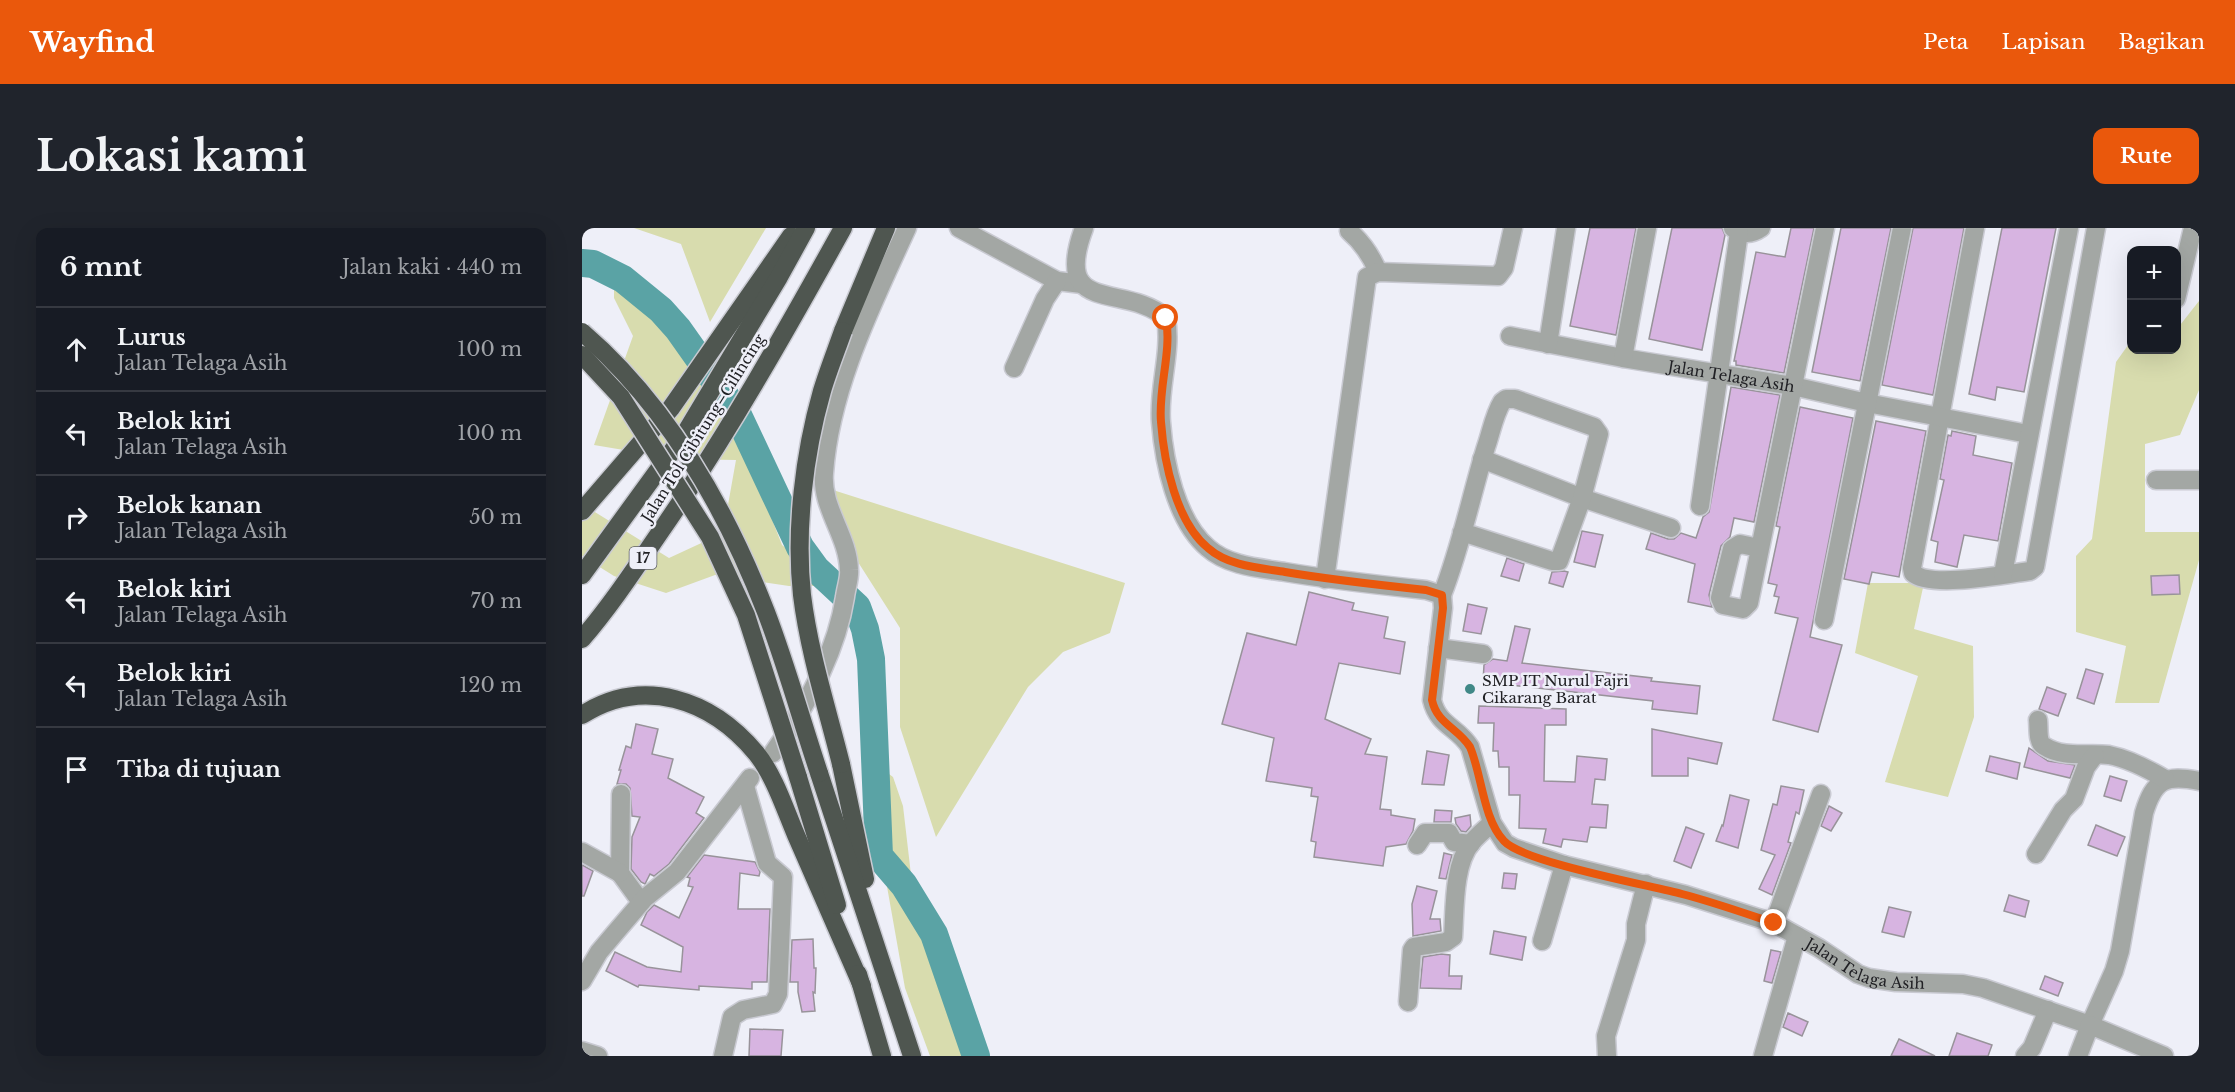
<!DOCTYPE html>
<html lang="id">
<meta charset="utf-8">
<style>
body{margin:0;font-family:"Libre Baskerville",serif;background:#20242c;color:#f1f3f6}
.controls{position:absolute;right:18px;top:18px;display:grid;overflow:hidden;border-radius:12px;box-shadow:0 6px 24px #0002}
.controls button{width:54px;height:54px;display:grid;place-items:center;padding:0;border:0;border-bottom:2px solid #363941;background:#171b24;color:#f1f3f6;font:30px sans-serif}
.stop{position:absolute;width:18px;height:18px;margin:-14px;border:4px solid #ea580c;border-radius:50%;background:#fff}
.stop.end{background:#ea580c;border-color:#fff;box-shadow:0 2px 6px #0008}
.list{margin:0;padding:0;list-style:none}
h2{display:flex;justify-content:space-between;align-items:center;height:78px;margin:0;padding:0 24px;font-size:26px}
h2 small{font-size:20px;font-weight:400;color:#9ea1a6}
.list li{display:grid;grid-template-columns:39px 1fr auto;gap:18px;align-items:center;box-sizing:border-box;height:84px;padding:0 24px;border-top:2px solid #363941}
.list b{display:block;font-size:22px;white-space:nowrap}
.list p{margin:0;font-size:20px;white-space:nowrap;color:#9ea1a6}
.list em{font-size:20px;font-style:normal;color:#9ea1a6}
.icon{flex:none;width:33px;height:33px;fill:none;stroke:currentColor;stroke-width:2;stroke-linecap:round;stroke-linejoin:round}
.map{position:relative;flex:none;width:1617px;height:828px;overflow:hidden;border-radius:12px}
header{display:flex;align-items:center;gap:36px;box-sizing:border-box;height:84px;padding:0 30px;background:#ea580c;color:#fff}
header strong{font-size:28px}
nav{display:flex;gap:33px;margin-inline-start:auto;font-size:21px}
.intro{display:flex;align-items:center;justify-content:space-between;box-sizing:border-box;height:144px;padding:0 36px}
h1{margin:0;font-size:42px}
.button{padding:15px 27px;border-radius:12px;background:#ea580c;color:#fff;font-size:21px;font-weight:700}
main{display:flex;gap:36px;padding:0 36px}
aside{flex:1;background:#171b24;border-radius:12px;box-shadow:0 6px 24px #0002}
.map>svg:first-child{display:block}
</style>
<header>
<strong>Wayfind</strong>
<nav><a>Peta</a><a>Lapisan</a><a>Bagikan</a></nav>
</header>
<div class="intro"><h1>Lokasi kami</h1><a class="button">Rute</a></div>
<main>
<aside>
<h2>6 mnt<small>Jalan kaki · 440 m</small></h2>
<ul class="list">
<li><svg class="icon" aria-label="ahead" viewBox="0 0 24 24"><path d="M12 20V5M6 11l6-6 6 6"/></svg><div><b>Lurus</b><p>Jalan Telaga Asih</p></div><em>100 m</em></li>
<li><svg class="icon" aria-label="left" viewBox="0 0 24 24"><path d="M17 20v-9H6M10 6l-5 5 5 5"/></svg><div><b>Belok kiri</b><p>Jalan Telaga Asih</p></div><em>100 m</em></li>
<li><svg class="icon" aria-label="right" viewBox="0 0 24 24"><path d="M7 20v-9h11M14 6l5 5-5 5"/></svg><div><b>Belok kanan</b><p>Jalan Telaga Asih</p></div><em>50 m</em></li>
<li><svg class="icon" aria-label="left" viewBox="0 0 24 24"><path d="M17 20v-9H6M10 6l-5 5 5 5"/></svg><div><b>Belok kiri</b><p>Jalan Telaga Asih</p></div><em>70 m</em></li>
<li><svg class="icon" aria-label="left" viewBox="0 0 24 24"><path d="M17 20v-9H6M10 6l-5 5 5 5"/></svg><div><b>Belok kiri</b><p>Jalan Telaga Asih</p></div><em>120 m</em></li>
<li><svg class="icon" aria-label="arrive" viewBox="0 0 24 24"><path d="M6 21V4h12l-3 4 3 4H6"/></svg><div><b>Tiba di tujuan</b></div></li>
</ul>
</aside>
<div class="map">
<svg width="1617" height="828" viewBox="0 0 1617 828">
<rect width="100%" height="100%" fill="#eeeff8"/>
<g fill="#d8dcae">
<polygon points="52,0 184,0 128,94 99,16"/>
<polygon points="32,39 91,89 134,148 200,317 250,358 207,358 133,347 84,365 32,348 0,328 0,276 87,330 141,305 154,232 95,231 12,217 51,108 32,70"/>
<polygon points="1617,73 1617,162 1598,207 1563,216 1563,304 1617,304 1617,332 1577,475 1533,475 1544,418 1494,404 1494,328 1510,311 1534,134 1549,113 1550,122 1594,122 1595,101"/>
<polygon points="251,262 543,355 528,405 481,424 446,459 354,609 318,499 318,400 276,334"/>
<polygon points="1286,355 1342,355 1332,401 1391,418 1392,489 1366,569 1303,554 1336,448 1273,425"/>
<polygon points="288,532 311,549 321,578 331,664 379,811 381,828 348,828 323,760 298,619"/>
</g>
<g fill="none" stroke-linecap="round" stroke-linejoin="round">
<polyline stroke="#5aa3a5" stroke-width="28" points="0,35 11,36 41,51 79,82 96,101 154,183 218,319 234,341 275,379 283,401 289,431 297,628 322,657 352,706 394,828"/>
</g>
<g fill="#d7b4e1" stroke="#98939a" stroke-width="1.5">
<polygon points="1008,0 1054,0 1034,107 988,98"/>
<polygon points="1090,0 1140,0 1143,7 1120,122 1067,111"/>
<polygon points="1209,0 1232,0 1202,145 1154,137 1154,133 1152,133 1174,24 1203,29"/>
<polygon points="1259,0 1309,0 1278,153 1230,144"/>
<polygon points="1331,0 1382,0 1351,167 1300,157"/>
<polygon points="1420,0 1474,0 1442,164 1415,159 1413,172 1387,166"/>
<polygon points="1149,159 1198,167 1172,294 1152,290 1148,309 1139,318 1127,367 1130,379 1106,374 1113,336 1064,321 1069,305 1086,311 1092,311 1099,305 1114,310 1121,289 1127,284"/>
<polygon points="1218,179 1271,190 1228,409 1260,417 1236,504 1191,492 1216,390 1193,385 1197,369 1192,368 1195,357 1186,355 1198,299 1194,298"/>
<polygon points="1294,193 1344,203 1317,349 1290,344 1287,356 1262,351"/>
<polygon points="1370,203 1394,208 1391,227 1430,235 1416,313 1382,307 1375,339 1353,334 1356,314 1349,312 1362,252 1358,251 1366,207 1369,208"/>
<polygon points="1000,303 1021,307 1013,339 992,334"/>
<polygon points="925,330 942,336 937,353 919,348"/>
<polygon points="982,343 986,344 981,359 967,355 970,344"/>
<polygon points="1597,347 1598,366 1570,367 1569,348"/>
<polygon points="727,364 772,375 770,382 806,389 802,410 823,414 818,446 757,435 743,491 789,511 783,526 805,529 798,581 809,582 809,587 833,591 831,603 824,616 804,619 801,638 732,629 734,614 729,613 736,569 729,568 730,560 684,553 692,510 640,496 665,405 714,417"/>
<polygon points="886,376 905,380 899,406 881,403"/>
<polygon points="933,398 948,401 940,435 1070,450 1069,453 1118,458 1115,486 1070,481 1071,473 901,454 902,437 911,431 925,433"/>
<polygon points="1504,441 1521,446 1512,476 1495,470"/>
<polygon points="1465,459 1484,466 1476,488 1457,481"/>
<polygon points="897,478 984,481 984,497 963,497 962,553 993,554 995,528 1025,531 1023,552 1013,551 1010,576 1026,577 1024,600 1008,599 1005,614 981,611 979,619 961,615 964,601 937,600 938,567 927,567 927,539 917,539 916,523 911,523 912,495 896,495"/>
<polygon points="54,496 76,501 70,526 91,531 86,550 122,569 114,585 122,590 87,636 72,648 68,646 63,656 59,654 49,641 50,609 58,589 50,588 48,560 44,556 35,556 39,542 37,542 44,518 49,520"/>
<polygon points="1070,501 1140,515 1135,536 1106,530 1106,548 1070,548"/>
<polygon points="1447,520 1466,533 1493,537 1488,550 1442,539"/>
<polygon points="845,523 867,527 862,557 840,556"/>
<polygon points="1408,528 1438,535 1435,551 1404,543"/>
<polygon points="1528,548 1545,553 1539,573 1522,568"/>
<polygon points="1199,558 1222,562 1217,586 1214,584 1206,614 1209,615 1190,667 1177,661 1193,627 1179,622 1191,576 1195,577"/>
<polygon points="1148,567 1167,572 1156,620 1134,613 1140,597 1141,598"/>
<polygon points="1247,578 1260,585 1249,603 1239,598"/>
<polygon points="853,582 870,583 869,594 852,594"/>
<polygon points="888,587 889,598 884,604 879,603 874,596 873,590"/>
<polygon points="1514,597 1543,609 1535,628 1506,617"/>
<polygon points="1104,599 1122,606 1109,640 1092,633"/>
<polygon points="862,625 870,627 864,651 857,650"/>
<polygon points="122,627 173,634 178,644 177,648 158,645 156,681 188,681 185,754 170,754 170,761 117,758 117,762 57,757 56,759 24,743 33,724 65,739 99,744 101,719 59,697 65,684 72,677 97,690 111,659 106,658 108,650 105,649"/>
<polygon points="0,637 11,643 2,668 0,668"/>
<polygon points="922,645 935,646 933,661 920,660"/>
<polygon points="835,658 855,663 848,691 858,691 859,703 831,708 830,676"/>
<polygon points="1427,667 1447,673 1443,689 1422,683"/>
<polygon points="1307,679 1329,684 1322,709 1300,704"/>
<polygon points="912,703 944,709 940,732 908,726"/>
<polygon points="231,711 232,740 234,740 233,765 231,764 233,783 220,784 216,764 216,754 208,754 210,712"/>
<polygon points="1189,722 1199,724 1190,755 1182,753"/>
<polygon points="859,726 868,727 867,748 880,748 879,761 838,760 841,729"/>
<polygon points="1463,748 1481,755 1476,768 1458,761"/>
<polygon points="1206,785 1226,794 1220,808 1201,799"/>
<polygon points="168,801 201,802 199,828 167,828"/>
<polygon points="1375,805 1410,817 1406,828 1367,828"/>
<polygon points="1317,811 1353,828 1309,828"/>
</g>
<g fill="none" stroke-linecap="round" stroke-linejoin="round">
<g stroke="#c9cad2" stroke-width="21">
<g id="minor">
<polyline points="377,0 475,53 500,56"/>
<path id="s1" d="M502 0C469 89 543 54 584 90 590 124 576 160 579 194 582 234 594 293 626 320 646 338 678 340 703 344 750 352 797 357 844 362L860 367 861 380 850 472C856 498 876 499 888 519L910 595 923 615 932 620 982 637 1104 667 1192 695 1237 720 1276 746 1287 750 1314 754 1381 756 1401 760 1508 797 1532 743 1538 723 1562 585C1572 552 1583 546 1617 553"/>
<path d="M1151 0C1160 6 1169 7 1179 0"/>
<path d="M1393 0 1330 340 1331 345C1348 361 1425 346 1448 343L1453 339 1514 0"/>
<path d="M767 3C781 15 789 27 796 44"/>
<polyline points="1594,71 1611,0"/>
<path id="s2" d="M928 108 1041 130 1211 158 1285 175 1446 206"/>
<polyline points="966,116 984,0"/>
<polyline points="1041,130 1065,0"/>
<polyline points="432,140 463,71 475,53"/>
<polyline points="900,231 1000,270 1089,300"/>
<polyline points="1574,252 1617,252"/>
<polyline points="1118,278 1157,4"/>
<polyline points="1177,320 1158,316 1150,321 1138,370 1141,377 1161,381 1167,375 1243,0"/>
<polyline points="1421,346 1487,0"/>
<polyline points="743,351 785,49 796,44 916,48 922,40 931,0"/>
<path d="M860 367C879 319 889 268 904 219 909 205 912 187 920 174L924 171H933L1012 199 1017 206 1016 210 1000 270 977 333H970L880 304"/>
<polyline points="1242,392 1320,0"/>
<polyline points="856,420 901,426"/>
<path d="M1456 492C1457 500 1455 514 1462 518 1482 531 1506 524 1527 527 1547 531 1566 541 1583 551"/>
<path d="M191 525C225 478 254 426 263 369 264 360 268 350 267 342 266 307 239 280 242 245 248 160 290 77 325 0"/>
<polyline points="39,566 38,645 59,674"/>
<polyline points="835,617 843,605 867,605 872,614 889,616"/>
<polyline points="0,624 38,645"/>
<polyline points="1454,626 1481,582 1492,571 1504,539 1513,527"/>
<polyline points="1192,695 1239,566"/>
<polyline points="960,713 982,637"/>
<polyline points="0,753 17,724 33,705 63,670 95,644 168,550"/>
<path d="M826 774 830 722 832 719 864 714 871 709C873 681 871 638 889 615 895 608 903 601 910 595"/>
<polyline points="0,823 16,828"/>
<polyline points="141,828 150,789 161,782 191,776 196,766 201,649 185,635 163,558"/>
<polyline points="1025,828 1024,808 1054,712 1054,696 1064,656"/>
<polyline points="1181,828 1215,708"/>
<polyline points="1443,828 1450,820 1466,782"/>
<polyline points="1496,828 1508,797 1582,828"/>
</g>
</g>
<g stroke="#c9cad2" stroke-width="21">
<g id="highway">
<polyline points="261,103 304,0"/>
<polyline points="0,283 89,180 209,8"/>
<polyline points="0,347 104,204 197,49 224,0"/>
<path d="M0 411C31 375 56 336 83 297 148 202 205 101 261 0"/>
<path d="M0 487C61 448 129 471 174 525 192 547 203 581 214 607 236 657 258 708 280 758"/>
<polyline points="259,536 283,651"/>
<polyline points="237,545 330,828"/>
<polyline points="216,549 255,677"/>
<polyline points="276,746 300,828"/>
</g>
</g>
<use href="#minor" stroke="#a3a7a4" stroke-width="18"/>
<use href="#highway" stroke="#4f5650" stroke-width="18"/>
<g stroke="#c9cad2" stroke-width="21" stroke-linecap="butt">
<g id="highway-bridge">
<path d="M0 104C85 177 144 281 184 384 204 436 219 491 237 545"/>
<polyline points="0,127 39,169 128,309 164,387 216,549"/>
<path d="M259 536C245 480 227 424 220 367 213 302 222 226 240 163 246 143 254 123 261 103"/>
</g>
</g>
<use href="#highway-bridge" stroke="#4f5650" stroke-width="18"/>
</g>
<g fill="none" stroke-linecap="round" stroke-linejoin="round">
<path stroke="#ea580c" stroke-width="8" d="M584 90C590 124 576 160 579 194 582 234 594 294 626 320 646 338 678 340 703 344 750 352 797 357 844 362L860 367 861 380 850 472C855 496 876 500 888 519 900 547 901 591 922 613 941 634 1066 657 1100 666 1131 674 1162 685 1192 695"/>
</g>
<circle fill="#408887" stroke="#eeeff8" stroke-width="2" cx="888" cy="461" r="6"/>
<g text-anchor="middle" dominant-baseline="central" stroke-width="5" stroke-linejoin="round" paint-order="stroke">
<rect fill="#eeeff8" stroke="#5e5f64" stroke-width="1.5" x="47.5" y="319" width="27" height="22" rx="4.5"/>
<g font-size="14" font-weight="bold" fill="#212125">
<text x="61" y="330">17</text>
</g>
<g font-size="15" fill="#212125" stroke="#eeeff8">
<text stroke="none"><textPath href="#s2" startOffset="225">Jalan Telaga Asih</textPath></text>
<text transform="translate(121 200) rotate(-58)">Jalan Tol Cibitung–Cilincing</text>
<text stroke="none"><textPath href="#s1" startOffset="1286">Jalan Telaga Asih</textPath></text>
</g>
<g font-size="15" fill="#212125" stroke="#eeeff8" text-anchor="start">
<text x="900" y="452">SMP IT Nurul Fajri<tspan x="900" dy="17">Cikarang Barat</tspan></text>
</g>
</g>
</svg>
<div class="controls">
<button>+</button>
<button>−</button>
</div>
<div class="stop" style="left:584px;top:90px"></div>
<div class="stop end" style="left:1192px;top:695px"></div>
</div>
</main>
